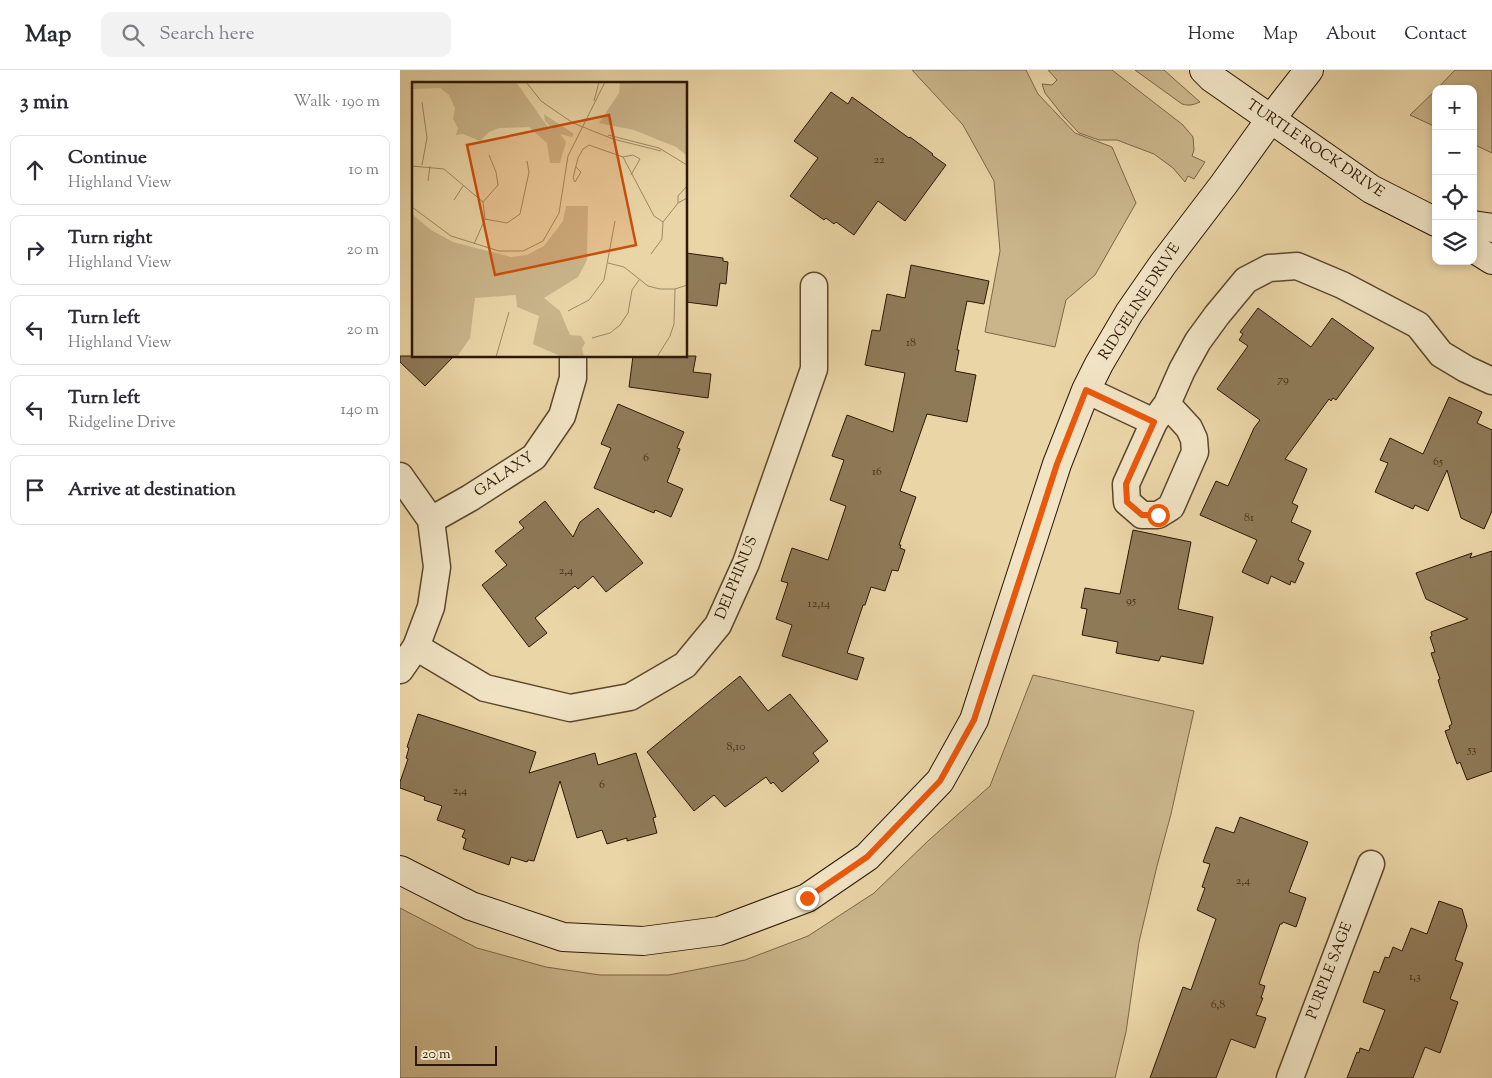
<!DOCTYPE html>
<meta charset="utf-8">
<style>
body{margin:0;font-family:"Sorts Mill Goudy",serif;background:#f2f2f3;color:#2b2b33}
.controls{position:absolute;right:15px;top:15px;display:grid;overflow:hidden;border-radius:10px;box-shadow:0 2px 8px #0003}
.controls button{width:45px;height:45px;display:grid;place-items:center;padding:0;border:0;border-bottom:1px solid #e1e1e2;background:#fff;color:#2b2b33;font:25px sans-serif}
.scale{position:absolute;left:15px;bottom:12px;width:82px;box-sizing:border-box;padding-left:5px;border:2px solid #2c1804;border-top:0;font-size:14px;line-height:18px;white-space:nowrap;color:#2c1804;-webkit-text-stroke:4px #f1e4c5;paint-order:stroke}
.stop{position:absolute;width:15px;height:15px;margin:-11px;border:4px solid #ea580c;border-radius:50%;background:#fff}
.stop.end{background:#ea580c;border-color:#fff;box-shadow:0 1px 5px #0008}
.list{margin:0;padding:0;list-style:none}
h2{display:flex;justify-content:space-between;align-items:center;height:65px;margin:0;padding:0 20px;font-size:21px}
h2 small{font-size:16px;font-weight:400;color:#7c7c81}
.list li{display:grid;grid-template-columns:32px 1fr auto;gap:15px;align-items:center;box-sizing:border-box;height:70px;margin:0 10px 10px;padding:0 10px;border:1px solid #e1e1e2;border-radius:10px}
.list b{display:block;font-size:19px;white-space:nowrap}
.list p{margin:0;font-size:16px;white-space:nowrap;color:#7c7c81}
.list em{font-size:16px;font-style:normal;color:#7c7c81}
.icon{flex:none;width:28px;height:28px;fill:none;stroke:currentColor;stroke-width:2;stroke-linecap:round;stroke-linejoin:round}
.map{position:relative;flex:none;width:1092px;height:1008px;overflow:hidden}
header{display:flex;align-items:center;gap:30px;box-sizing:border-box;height:70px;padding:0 25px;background:#fff;border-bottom:1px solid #e1e1e2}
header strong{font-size:24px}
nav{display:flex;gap:28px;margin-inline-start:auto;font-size:18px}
.search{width:350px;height:45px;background:#f2f2f3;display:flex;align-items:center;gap:12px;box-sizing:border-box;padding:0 18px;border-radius:10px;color:#7c7c81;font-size:19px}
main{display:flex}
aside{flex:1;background:#fff}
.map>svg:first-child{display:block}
</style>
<header>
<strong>Map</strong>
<div class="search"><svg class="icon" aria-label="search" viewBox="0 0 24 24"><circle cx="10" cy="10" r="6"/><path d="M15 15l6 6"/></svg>Search here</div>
<nav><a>Home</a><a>Map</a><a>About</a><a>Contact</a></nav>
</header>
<main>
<aside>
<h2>3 min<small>Walk · 190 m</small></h2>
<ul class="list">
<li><svg class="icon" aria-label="ahead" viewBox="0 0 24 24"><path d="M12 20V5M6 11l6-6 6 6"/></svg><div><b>Continue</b><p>Highland View</p></div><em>10 m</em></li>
<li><svg class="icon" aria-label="right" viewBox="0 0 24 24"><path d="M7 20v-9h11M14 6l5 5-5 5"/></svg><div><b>Turn right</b><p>Highland View</p></div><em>20 m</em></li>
<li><svg class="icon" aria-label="left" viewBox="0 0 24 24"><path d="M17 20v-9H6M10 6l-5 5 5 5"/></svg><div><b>Turn left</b><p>Highland View</p></div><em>20 m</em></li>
<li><svg class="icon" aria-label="left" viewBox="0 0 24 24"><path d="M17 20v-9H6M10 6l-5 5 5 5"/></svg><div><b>Turn left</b><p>Ridgeline Drive</p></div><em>140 m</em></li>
<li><svg class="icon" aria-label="arrive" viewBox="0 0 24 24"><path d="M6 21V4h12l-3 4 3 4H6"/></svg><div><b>Arrive at destination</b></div></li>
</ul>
</aside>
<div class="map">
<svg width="1092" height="1008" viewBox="0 0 1092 1008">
<rect width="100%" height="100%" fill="#ead5a6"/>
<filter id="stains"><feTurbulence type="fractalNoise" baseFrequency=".004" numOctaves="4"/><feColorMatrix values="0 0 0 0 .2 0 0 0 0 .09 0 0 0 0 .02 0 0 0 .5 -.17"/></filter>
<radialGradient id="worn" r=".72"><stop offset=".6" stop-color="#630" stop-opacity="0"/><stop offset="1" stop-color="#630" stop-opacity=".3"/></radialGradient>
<g fill="#cab58a" stroke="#7b6647">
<polygon points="512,0 626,0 638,24 675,63 712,77 736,133 695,205 666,230 655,277 585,262 600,181 594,111 563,55"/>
<polygon points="648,0 712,0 783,55 793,67 794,80 792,86 805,92 794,109 788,106 785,112 773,98 754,84 717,70 699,70 679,63 664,47 645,23 642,14 652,15 657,10"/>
<path d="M735 0H764L800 32C793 35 789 36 782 34Z"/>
<polygon points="1055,0 1092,0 1092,83 1073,74 1073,19 1037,19"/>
<polygon points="1036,20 1036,57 1010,45"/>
<polygon points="633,605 794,641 771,744 757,796 739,872 726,962 715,1008 0,1008 0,838 77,878 146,897 200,905 269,905 345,890 408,866 474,823 529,770 590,716"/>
</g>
<g fill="#8f7a58" stroke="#2c1804">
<polygon points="431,22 448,34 452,27 509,68 510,67 533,84 532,85 546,95 505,151 478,131 454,165 436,152 434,154 426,148 424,150 390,126 418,88 394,71"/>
<polygon points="286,183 323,188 323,191 328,192 326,214 320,213 317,236 286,232"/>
<polygon points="511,195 589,211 584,234 567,231 557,280 559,280 555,301 576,305 567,352 527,344 500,421 516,427 499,475 501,475 500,478 505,480 498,501 492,500 485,521 471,517 465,535 463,535 447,583 464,588 457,610 382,586 392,555 376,549 388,513 381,511 392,478 428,490 446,436 430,430 444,390 432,386 447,345 493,362 505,303 465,295 472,260 480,261 487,224 505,228"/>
<polygon points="858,238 911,277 932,248 974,278 936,330 933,328 931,331 929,329 885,389 907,399 892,433 898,436 891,452 911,461 898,490 904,493 895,513 891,511 890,515 871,506 868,514 842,502 857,470 800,445 816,411 828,416 854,358 860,350 817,319 848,276 839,270 843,264 840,262"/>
<polygon points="0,286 54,286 25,316 0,292"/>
<polygon points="233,286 296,286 293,302 311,304 308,328 229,317"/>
<polygon points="1049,327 1082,342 1077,353 1092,360 1092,441 1084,459 1061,448 1047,400 1028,441 1015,435 1013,439 975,422 988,393 980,390 990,368 1023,384"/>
<polygon points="218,334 284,362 277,378 280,379 267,412 283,419 271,447 255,440 254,443 194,418 211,378 201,374"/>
<polygon points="145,431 173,467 180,452 198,438 243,493 206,522 193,506 178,519 175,516 135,548 147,563 129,577 82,515 107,495 95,481 124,458 119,452"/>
<polygon points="733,460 791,472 778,539 813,547 803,594 761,586 759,591 716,583 718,572 682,565 687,539 681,538 685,518 720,524"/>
<polygon points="1092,481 1092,701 1067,710 1060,692 1057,694 1045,661 1050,659 1049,656 1052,654 1038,610 1040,609 1031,583 1035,582 1030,567 1032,566 1031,562 1068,549 1026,529 1016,503 1072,483 1070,488"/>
<polygon points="340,606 368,641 390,624 428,671 413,683 419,691 382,722 373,712 371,714 366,707 325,737 314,725 294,741 247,682"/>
<polygon points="18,644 136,682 129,703 195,683 198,695 236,683 256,747 253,748 257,763 227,771 227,768 207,774 202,760 177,768 160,711 134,791 128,790 127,792 111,787 109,795 63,779 66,769 62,767 65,760 37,750 42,736 24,730 25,727 0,718 0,712 8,689 6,688 9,678 7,677"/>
<polygon points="840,747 908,772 889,822 906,828 896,857 883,852 882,854 880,854 859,914 865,916 861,928 863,928 856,945 866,948 855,978 831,969 816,1008 750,1008 783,917 791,920 816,849 797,840 805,818 802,817 810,794 803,792 816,757 834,763"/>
<polygon points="1039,831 1062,839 1067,856 1055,890 1063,893 1050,929 1058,932 1040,983 1025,977 1013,1008 947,1008 957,982 959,983 960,978 969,981 985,940 963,932 974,901 979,903 985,887 989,888 993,877 1002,881 1011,858 1027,864"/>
</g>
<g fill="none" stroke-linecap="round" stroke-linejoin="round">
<g stroke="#5c472c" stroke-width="29">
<g id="street">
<polyline points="686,320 754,352"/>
<polyline points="767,334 789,358 794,369 795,382 771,437 758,445 742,445 727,432 726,414 754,352 767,334 782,300 798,271 817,245 846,210 869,198 897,196 942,215 1018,255 1041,284 1066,299 1092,311"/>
<polyline points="0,406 31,450 37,497 31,537 16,577 0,600"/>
<polyline points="31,450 70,428 134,387 162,346 173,308 173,286"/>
<polyline points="16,577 85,618 170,638 230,627 285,595 318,555 346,493 414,299 414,216"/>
<polyline points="890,1008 971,794"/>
</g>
</g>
<g stroke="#2c1804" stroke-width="30">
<g id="secondary">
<polyline points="804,0 812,8 971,119 1036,152"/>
<polyline points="1073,155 1092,158"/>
<polyline points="1073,178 1092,190"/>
<polyline points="0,800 71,836 163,867 243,871 319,861 407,828 467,787 540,711 574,650 657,394 686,320 699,294 729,243 763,194 824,114 870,50 909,0"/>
</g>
</g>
<use href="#street" stroke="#f1e4c5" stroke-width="26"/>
<use href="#secondary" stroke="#f1e4c5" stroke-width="28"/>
</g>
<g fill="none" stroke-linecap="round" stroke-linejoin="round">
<polyline stroke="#ea580c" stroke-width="6" points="407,828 467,787 540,711 574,650 657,394 686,320 754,352 726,414 727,432 742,445 758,445"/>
</g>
<g text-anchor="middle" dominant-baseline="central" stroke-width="5" stroke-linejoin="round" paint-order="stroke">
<g font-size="12" fill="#453019">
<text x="479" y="90">22</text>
<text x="511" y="273">18</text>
<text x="883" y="310">79</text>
<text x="246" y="388">6</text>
<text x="1038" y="392">65</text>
<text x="477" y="402">16</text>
<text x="849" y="448">81</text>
<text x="166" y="501">2,4</text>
<text x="731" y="531">95</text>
<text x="419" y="534">12,14</text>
<text x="336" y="677">8,10</text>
<text x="1072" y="680">53</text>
<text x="202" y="715">6</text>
<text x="60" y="721">2,4</text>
<text x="843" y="811">2,4</text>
<text x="1015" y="907">1,3</text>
<text x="818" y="935">6,8</text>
</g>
<g font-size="15" fill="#2c1804" stroke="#f1e4c5">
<text transform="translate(915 79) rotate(34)">TURTLE ROCK DRIVE</text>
<text transform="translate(740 232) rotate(-57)">RIDGELINE DRIVE</text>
<text transform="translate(104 405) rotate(-34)">GALAXY</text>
<text transform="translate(337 508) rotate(-68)">DELPHINUS</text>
<text transform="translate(930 901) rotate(-69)">PURPLE SAGE</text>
</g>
</g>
<g transform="translate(12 12)">
<rect width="275" height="275" fill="#ead5a6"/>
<path d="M104 0 138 48 140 46 133 39 132 32 162 52 160 55 148 52 154 60 148 81H138L135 61 117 45 87 46 77 50 68 59 51 52 44 53 46 46 41 37 43 26 37 13 28 6 0 7V0ZM208 0H275V74L264 65 222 48 187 41 207 11ZM154 124H176L175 178 166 195 132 216 148 229 158 253 169 254 173 261 170 266 172 275H150L121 262 127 234 105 225 104 213 63 216 58 256 45 275H0V132L19 148 41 160 99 175 115 173 132 164 151 139Z" fill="#cab58a"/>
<path fill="none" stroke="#9e8965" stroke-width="1" d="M114 0 129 19 161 41 201 57 249 69M182 19 187 0M10 20 15 56 10 83M196 53 247 66 275 83M211 75 221 73 228 77 219 93M0 84 32 87 71 120 73 137 62 162M164 85 169 90 163 100 161 96 166 76 171 67 177 63 211 75 242 134 251 140 266 121 275 116M16 99 18 84M42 118 51 104M71 120 86 103 84 90 77 73M266 121V114L275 104M0 125 39 154 87 169H111L131 159 147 131 156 74 193 0M73 137 95 141 108 132 117 90 115 79M239 172 250 157 251 140M196 181 212 185 236 204 248 207H263L275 203M156 229 177 218 192 198 203 139M180 256 198 251 208 243 216 231 220 208 227 198M84 275 97 230M245 275 258 254 262 242 263 207"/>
<path fill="#cc4f0b" fill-opacity="0.15" stroke="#cc4f0b" stroke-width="2.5" d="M197 33 224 163 83 193 55 63Z"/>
<rect width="275" height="275" fill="none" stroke="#2c1804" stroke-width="2.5"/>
</g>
<rect width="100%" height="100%" filter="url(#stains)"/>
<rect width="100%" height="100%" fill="url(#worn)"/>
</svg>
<div class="controls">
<button>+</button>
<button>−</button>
<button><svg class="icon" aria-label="locate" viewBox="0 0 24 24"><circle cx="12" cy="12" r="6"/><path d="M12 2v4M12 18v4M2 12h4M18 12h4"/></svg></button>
<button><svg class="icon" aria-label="layers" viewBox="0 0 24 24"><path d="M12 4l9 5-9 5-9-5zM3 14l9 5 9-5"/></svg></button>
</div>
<div class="scale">20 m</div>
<div class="stop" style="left:758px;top:445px"></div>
<div class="stop end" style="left:407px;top:828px"></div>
</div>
</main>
